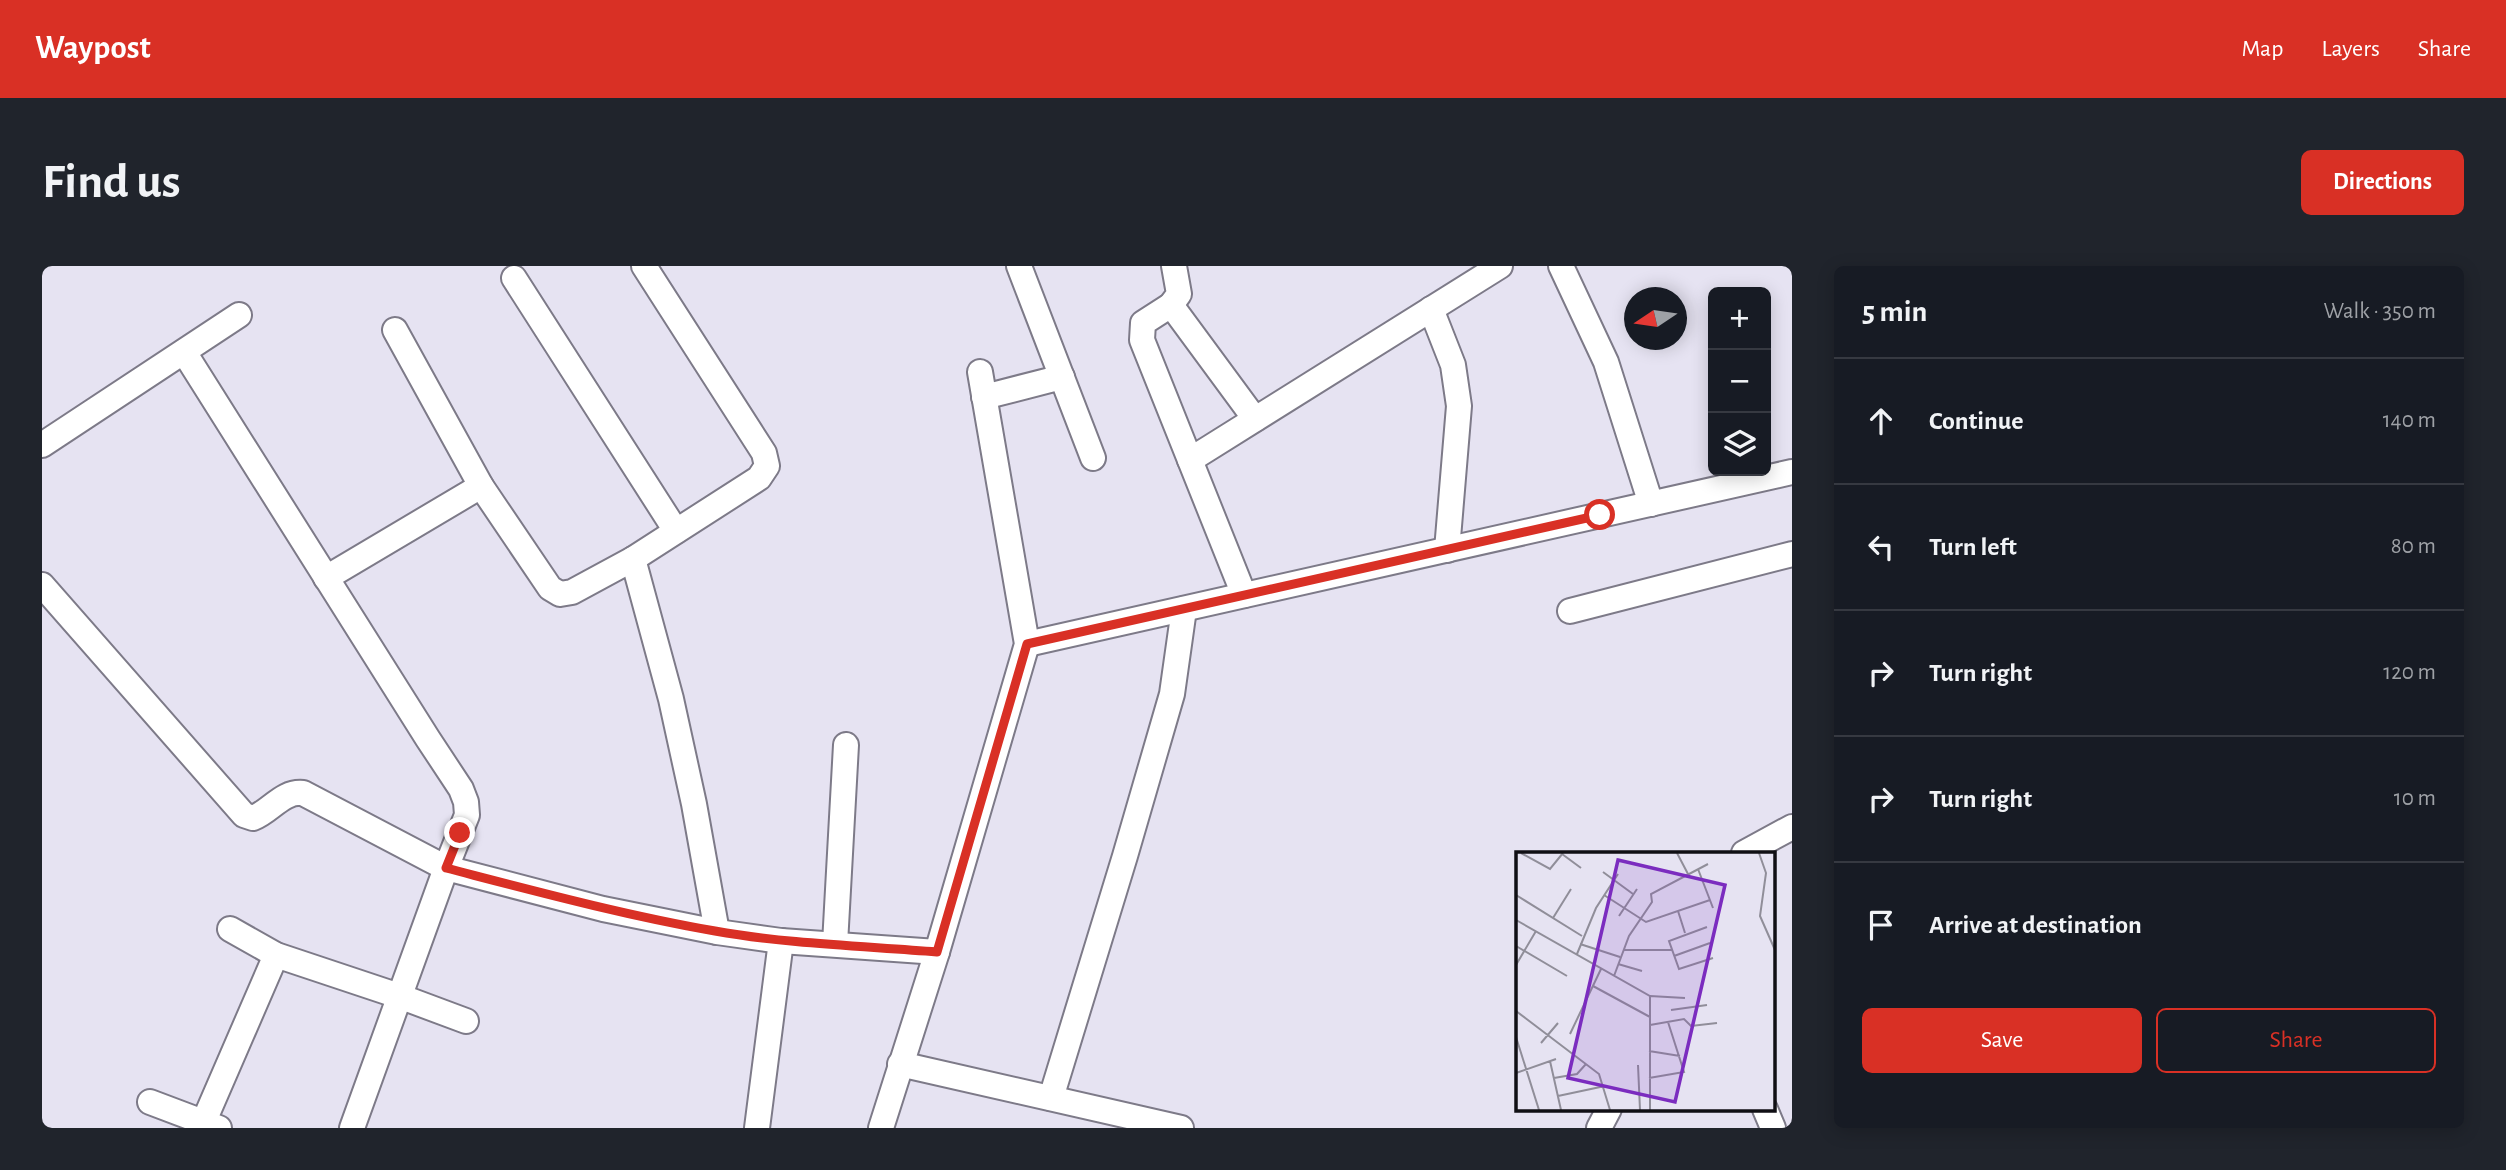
<!DOCTYPE html>
<meta charset="utf-8">
<style>
body{margin:0;font-family:"Alegreya Sans",sans-serif;background:#20242c;color:#f1f3f6}
.controls{position:absolute;right:21px;top:21px;display:grid;overflow:hidden;border-radius:10px;box-shadow:0 4px 18px #0003}
.controls button{width:63px;height:63px;display:grid;place-items:center;padding:0;border:0;border-bottom:2px solid #363941;background:#171b24;color:#f1f3f6;font:35px sans-serif}
.compass{position:absolute;left:1582px;top:21px;width:63px;height:63px;border-radius:50%;background:#171b24;box-shadow:0 4px 18px #0003;rotate:257deg}
.stop{position:absolute;width:21px;height:21px;margin:-16px;border:5px solid #d93025;border-radius:50%;background:#fff}
.stop.end{background:#d93025;border-color:#fff;box-shadow:0 2px 7px #0008}
.list{margin:0;padding:0;list-style:none}
h2{display:flex;justify-content:space-between;align-items:center;height:91px;margin:0;padding:0 28px;font-size:30px}
h2 small{font-size:23px;font-weight:400;color:#9ea1a6}
.list li{display:grid;grid-template-columns:46px 1fr auto;gap:21px;align-items:center;box-sizing:border-box;height:126px;padding:0 28px;border-top:2px solid #363941}
.list b{display:block;font-size:26px;white-space:nowrap}
.list em{font-size:23px;font-style:normal;color:#9ea1a6}
.actions{display:flex;gap:14px;padding:21px 28px}
.actions a{flex:1;padding:16px 0;border:2px solid #d93025;border-radius:10px;text-align:center;font-size:24px;color:#d93025}
.actions .main{background:#d93025;color:#fff}
.icon{flex:none;width:38px;height:38px;fill:none;stroke:currentColor;stroke-width:2;stroke-linecap:round;stroke-linejoin:round}
.map{position:relative;flex:none;width:1750px;height:862px;overflow:hidden;border-radius:10px}
header{display:flex;align-items:center;gap:42px;box-sizing:border-box;height:98px;padding:0 35px;background:#d93025;color:#fff}
header strong{font-size:33px}
nav{display:flex;gap:38px;margin-inline-start:auto;font-size:24px}
.intro{display:flex;align-items:center;justify-content:space-between;box-sizing:border-box;height:168px;padding:0 42px}
h1{margin:0;font-size:49px}
.button{padding:18px 32px;border-radius:10px;background:#d93025;color:#fff;font-size:24px;font-weight:700}
main{display:flex;gap:42px;padding:0 42px}
aside{flex:1;background:#171b24;border-radius:10px;box-shadow:0 4px 18px #0003}
.map>svg:first-child{display:block}
</style>
<header>
<strong>Waypost</strong>
<nav><a>Map</a><a>Layers</a><a>Share</a></nav>
</header>
<div class="intro"><h1>Find us</h1><a class="button">Directions</a></div>
<main>
<div class="map">
<svg width="1750" height="862" viewBox="0 0 1750 862">
<rect width="100%" height="100%" fill="#e6e3f2"/>
<g fill="none" stroke-linecap="round" stroke-linejoin="round">
<g stroke="#7d7a88" stroke-width="28">
<g id="minor">
<polyline points="977,0 1051,192"/>
<polyline points="1132,0 1137,28 1129,39 1101,57 1100,74 1202,329"/>
<polyline points="1519,0 1564,96 1609,238"/>
<polyline points="472,12 634,265"/>
<polyline points="1129,39 1213,153"/>
<polyline points="1389,43 1411,99 1417,140 1405,284"/>
<polyline points="353,64 439,220 508,322 518,328 530,326 591,293 717,212 725,200 722,187 602,0"/>
<polyline points="142,86 386,473 419,523 424,536 425,549 404,602 310,862"/>
<polyline points="942,131 1020,111"/>
<polyline points="0,179 197,49"/>
<polyline points="1148,194 1458,0"/>
<polyline points="591,293 629,433 652,538 675,666"/>
<polyline points="284,312 439,220"/>
<path d="M0 319 202 549 211 552C229 545 240 525 261 527L404 602 561 643 675 666 739 675 895 686"/>
<polyline points="1528,345 1750,288"/>
<polyline points="985,378 1750,206"/>
<polyline points="1702,587 1750,561"/>
<polyline points="188,663 234,689 357,730 424,755"/>
<polyline points="793,678 804,479"/>
<polyline points="858,798 1139,862"/>
<polyline points="1009,832 1083,590 1130,428 1142,343"/>
<polyline points="108,836 177,862"/>
<polyline points="1723,843 1731,862"/>
<polyline points="159,862 234,689"/>
<polyline points="715,862 739,675"/>
<polyline points="839,862 895,686 985,378 938,106"/>
<polyline points="1557,862 1567,843"/>
</g>
</g>
<use href="#minor" stroke="#fff" stroke-width="24"/>
</g>
<g fill="none" stroke-linecap="round" stroke-linejoin="round">
<path stroke="#d93025" stroke-width="9" d="M418 567 404 602C493 625 582 649 673 665 746 678 821 680 895 686L985 378 1558 249"/>
</g>
<g transform="translate(1474 586)">
<rect width="259" height="259" fill="#e6e3f2"/>
<path fill="none" stroke="#908e99" stroke-width="2" d="M5 1 34 17 47 1M161 1 172 22M243 1 250 21 244 64 259 98M46 2 65 16M182 17 197 56M87 20 117 42M0 43 66 84M88 43 130 70 194 48M162 59 169 81M103 64 121 37M37 66 55 37M0 68 134 144 169 146M191 75 153 89 163 117 197 106M64 92 104 105M0 94 51 124M107 98H156M61 102 80 56 102 22M158 104 194 91M102 112 126 119M0 113 20 79M98 124 113 84 136 50 135 42 192 12M77 134 134 165M155 158 191 153M0 159 83 222 94 258M134 173 168 167 175 174 201 171M54 182 85 117M0 185 23 258M25 191 42 171M133 199 164 204M34 209 45 258M122 213 124 258M0 221 40 207M38 226 61 222 70 212M133 226 168 220 152 170M42 244 89 234M134 258V144"/>
<path fill="#7b2cbf" fill-opacity="0.15" stroke="#7b2cbf" stroke-width="3.5" d="M102 8 209 33 159 250 52 226Z"/>
<rect width="259" height="259" fill="none" stroke="#100f14" stroke-width="3.5"/>
</g>
</svg>
<div class="controls">
<button>+</button>
<button>−</button>
<button><svg class="icon" aria-label="layers" viewBox="0 0 24 24"><path d="M12 4l9 5-9 5-9-5zM3 14l9 5 9-5"/></svg></button>
</div>
<svg class="compass" viewBox="-18 -18 36 36"><path d="M0-13l5 13h-10z" fill="#e53935"/><path d="M0 13l5-13h-10z" fill="#9ea1a6"/></svg>
<div class="stop" style="left:1558px;top:249px"></div>
<div class="stop end" style="left:418px;top:567px"></div>
</div>
<aside>
<h2>5 min<small>Walk · 350 m</small></h2>
<ul class="list">
<li><svg class="icon" aria-label="ahead" viewBox="0 0 24 24"><path d="M12 20V5M6 11l6-6 6 6"/></svg><div><b>Continue</b></div><em>140 m</em></li>
<li><svg class="icon" aria-label="left" viewBox="0 0 24 24"><path d="M17 20v-9H6M10 6l-5 5 5 5"/></svg><div><b>Turn left</b></div><em>80 m</em></li>
<li><svg class="icon" aria-label="right" viewBox="0 0 24 24"><path d="M7 20v-9h11M14 6l5 5-5 5"/></svg><div><b>Turn right</b></div><em>120 m</em></li>
<li><svg class="icon" aria-label="right" viewBox="0 0 24 24"><path d="M7 20v-9h11M14 6l5 5-5 5"/></svg><div><b>Turn right</b></div><em>10 m</em></li>
<li><svg class="icon" aria-label="arrive" viewBox="0 0 24 24"><path d="M6 21V4h12l-3 4 3 4H6"/></svg><div><b>Arrive at destination</b></div></li>
</ul>
<div class="actions"><a class="main">Save</a><a>Share</a></div>
</aside>
</main>
